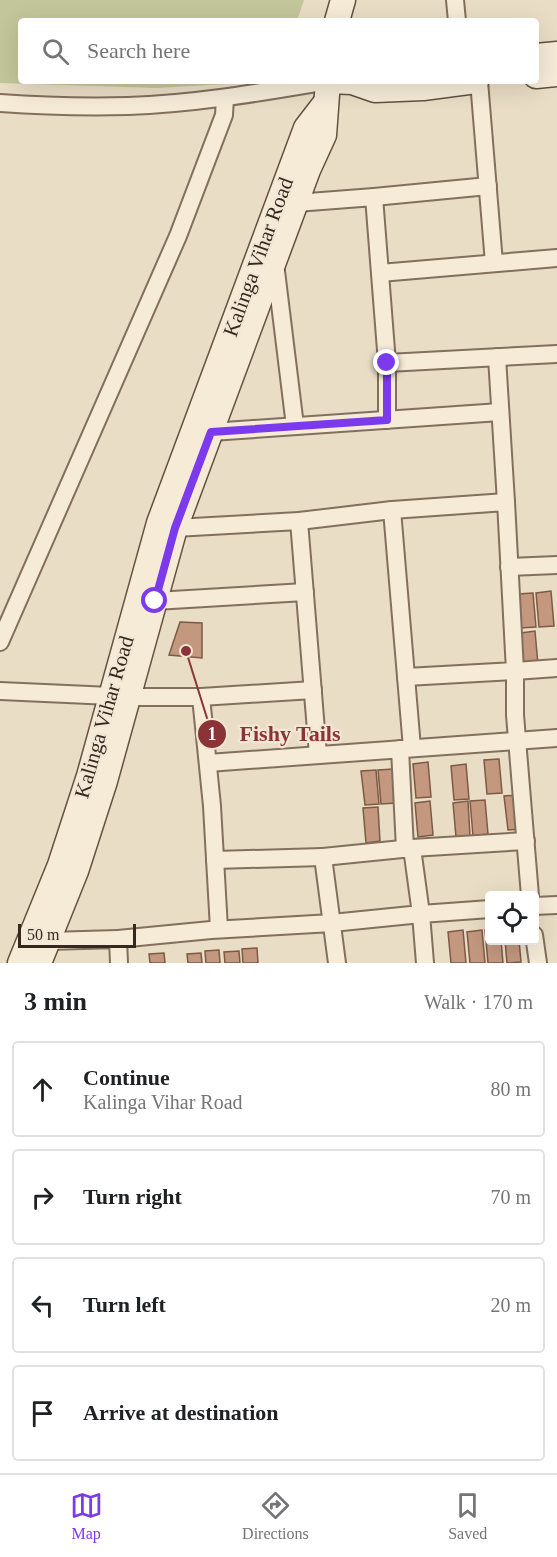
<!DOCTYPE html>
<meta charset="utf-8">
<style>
body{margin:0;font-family:"Times New Roman",serif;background:#f6f6f6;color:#202124}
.controls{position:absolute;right:18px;bottom:18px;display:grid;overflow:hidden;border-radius:6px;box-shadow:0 6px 24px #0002}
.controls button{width:54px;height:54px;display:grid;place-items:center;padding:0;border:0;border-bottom:2px solid #e0e0e0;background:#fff;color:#202124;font:30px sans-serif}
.scale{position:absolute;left:18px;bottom:15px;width:118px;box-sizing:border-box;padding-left:6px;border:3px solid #34281f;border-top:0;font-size:16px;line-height:21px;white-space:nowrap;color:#34281f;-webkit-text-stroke:4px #f1e7d4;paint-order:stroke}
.stop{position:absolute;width:18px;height:18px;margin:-14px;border:4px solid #7c3aed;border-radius:50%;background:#fff}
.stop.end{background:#7c3aed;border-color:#fff;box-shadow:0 2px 6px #0008}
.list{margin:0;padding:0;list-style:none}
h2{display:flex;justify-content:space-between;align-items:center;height:78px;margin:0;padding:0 24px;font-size:26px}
h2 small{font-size:20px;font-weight:400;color:#757577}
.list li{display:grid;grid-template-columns:39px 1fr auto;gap:18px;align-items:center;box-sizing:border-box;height:96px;margin:0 12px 12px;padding:0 12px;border:2px solid #e0e0e0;border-radius:6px}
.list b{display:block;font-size:22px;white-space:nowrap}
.list p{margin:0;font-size:20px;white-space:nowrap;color:#757577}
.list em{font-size:20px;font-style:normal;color:#757577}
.icon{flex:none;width:33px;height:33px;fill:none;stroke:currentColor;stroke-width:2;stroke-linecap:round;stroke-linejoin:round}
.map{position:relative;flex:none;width:557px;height:963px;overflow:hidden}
.search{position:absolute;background:#fff;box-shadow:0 6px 24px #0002;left:18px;right:18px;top:18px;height:66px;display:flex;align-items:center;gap:15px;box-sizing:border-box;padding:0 21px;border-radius:6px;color:#757577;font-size:22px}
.sheet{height:510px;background:#fff}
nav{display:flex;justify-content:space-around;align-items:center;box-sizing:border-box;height:84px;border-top:2px solid #e0e0e0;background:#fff;font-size:16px;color:#757577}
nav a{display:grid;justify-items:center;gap:3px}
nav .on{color:#7c3aed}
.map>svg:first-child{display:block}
</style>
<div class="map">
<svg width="557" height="963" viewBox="0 0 557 963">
<rect width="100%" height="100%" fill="#e9ddc5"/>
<polygon fill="#c3c69a" points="0,0 304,0 297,21 21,21 21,81 278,81 157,88 0,83"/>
<g fill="#c3987f" stroke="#7e5945" stroke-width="1.5">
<polygon points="551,591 554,626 539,627 536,593"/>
<polygon points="533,593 536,627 521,628 518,594"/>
<polygon points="180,622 202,623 202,658 169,655"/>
<polygon points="535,631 538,665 524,667 521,633"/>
<polygon points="499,759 502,793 487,794 484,760"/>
<polygon points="428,762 431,797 416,798 413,764"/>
<polygon points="466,764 469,799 454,800 451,766"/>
<polygon points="393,769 396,803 381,804 378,770"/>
<polygon points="376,770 379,804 365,805 361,771"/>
<polygon points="519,795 522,829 508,830 504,796"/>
<polygon points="485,800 488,834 473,836 470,801"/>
<polygon points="430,801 433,835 418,837 415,803"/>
<polygon points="468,801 470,836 456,837 453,803"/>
<polygon points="378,807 380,841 366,843 363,808"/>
<polygon points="490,929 490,940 501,940 503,963 488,963 485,930"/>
<polygon points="463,930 466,963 451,963 448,932"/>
<polygon points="482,930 485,963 470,963 467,932"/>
<polygon points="505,940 519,940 521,962 507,963"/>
<polygon points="257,948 258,963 243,963 242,949"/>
<polygon points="219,950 220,963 206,963 205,951"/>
<polygon points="239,951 240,963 225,963 224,952"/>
<polygon points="164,953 165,963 150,963 149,954"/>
<polygon points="201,953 202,963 188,963 187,954"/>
</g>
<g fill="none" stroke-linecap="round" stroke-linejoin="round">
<g stroke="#826f5d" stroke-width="20">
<g id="street">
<polyline points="455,0 457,21"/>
<polyline points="479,81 494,263"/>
<path d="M0 103C42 106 85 107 128 106 195 104 262 92 328 81"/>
<polyline points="374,197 488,186"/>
<polyline points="296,203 374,197 387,363 557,354"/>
<polyline points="275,263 295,426"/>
<polyline points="380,273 557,258"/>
<polyline points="497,357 506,502"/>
<polyline points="387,420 387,363"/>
<polyline points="211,432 500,412"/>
<polyline points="392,510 412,748"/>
<polyline points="299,521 318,755"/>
<polyline points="175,528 299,521 392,510 506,502 515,671 406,677"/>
<polyline points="509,567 557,565"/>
<polyline points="155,601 305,592"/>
<polyline points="0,642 178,236 224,115 225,98"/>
<polyline points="0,691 111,696"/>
<polyline points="129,697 201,697 212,806 219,929"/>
<polyline points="201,697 313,690"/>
<polyline points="400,749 405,849"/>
<polyline points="208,763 557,738"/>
<polyline points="412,848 526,841"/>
<polyline points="215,860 323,857"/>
<polyline points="530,896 515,715 515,671 557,668"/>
<polyline points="534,906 557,905"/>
<polyline points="534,935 538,963"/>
<polyline points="118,939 211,930 332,923 421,914 412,848 323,857 337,963"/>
<polyline points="48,941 118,939 119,963"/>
<polyline points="425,963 421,914 490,909"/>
</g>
</g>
<g stroke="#645040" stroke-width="27">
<g id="secondary">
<polyline points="337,21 343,0"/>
<polyline points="536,56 557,54"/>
<polyline points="536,76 557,74"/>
<polyline points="328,81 352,82 375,90 423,88 476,81"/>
<polyline points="20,963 60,865 89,776 159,523 306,128 326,102"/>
<polyline points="39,963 76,871 105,781 175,528 308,170 324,135 328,81"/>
</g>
</g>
<use href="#street" stroke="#f5ebd7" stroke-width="16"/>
<use href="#secondary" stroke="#f5ebd7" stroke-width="24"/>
</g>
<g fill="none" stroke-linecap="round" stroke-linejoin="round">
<polyline stroke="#7c3aed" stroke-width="8" points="155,601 175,528 211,432 387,420 387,363"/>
</g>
<g text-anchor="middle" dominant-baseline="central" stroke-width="4.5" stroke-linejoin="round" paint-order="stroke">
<g font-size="21" fill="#34281f" stroke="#f1e7d4">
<text transform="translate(258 257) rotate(-70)">Kalinga Vihar Road</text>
<text transform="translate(104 717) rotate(-74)">Kalinga Vihar Road</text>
</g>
</g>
<path fill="none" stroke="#8a3438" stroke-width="2" d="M186 651L212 734"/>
<g fill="#8a3438" stroke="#f1e7d4" stroke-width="2">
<circle cx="186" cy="651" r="6"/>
<circle cx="212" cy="734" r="15"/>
</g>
<g font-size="18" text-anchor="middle" font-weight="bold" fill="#fff">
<text x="212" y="740">1</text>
</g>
<g font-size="22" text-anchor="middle" font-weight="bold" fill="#8a3438" stroke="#f1e7d4" stroke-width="4.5" stroke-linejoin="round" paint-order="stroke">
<text x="290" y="741">Fishy Tails</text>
</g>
</svg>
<div class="controls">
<button><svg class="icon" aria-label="locate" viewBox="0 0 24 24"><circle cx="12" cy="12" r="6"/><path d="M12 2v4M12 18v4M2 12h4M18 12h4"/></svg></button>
</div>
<div class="scale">50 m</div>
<div class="stop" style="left:155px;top:601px"></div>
<div class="stop end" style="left:387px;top:363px"></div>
<div class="search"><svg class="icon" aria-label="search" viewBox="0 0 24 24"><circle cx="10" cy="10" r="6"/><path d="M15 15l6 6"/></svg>Search here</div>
</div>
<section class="sheet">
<h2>3 min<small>Walk · 170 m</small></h2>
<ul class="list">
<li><svg class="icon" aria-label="ahead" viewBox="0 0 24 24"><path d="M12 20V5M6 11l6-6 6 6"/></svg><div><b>Continue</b><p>Kalinga Vihar Road</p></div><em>80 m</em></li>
<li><svg class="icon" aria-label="right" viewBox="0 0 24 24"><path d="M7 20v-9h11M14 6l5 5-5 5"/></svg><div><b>Turn right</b></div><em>70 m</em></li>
<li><svg class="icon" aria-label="left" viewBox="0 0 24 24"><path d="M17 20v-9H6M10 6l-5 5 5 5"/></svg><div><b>Turn left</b></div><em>20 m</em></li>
<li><svg class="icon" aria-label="arrive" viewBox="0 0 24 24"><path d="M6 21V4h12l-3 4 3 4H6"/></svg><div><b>Arrive at destination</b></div></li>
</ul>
</section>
<nav>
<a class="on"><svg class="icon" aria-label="map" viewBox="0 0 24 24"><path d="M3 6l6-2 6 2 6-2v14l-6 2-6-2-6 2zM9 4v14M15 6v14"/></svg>Map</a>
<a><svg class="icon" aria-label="directions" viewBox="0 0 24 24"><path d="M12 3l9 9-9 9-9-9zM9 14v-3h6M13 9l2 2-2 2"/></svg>Directions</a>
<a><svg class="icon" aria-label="saved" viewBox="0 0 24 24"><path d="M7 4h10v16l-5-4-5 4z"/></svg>Saved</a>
</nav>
